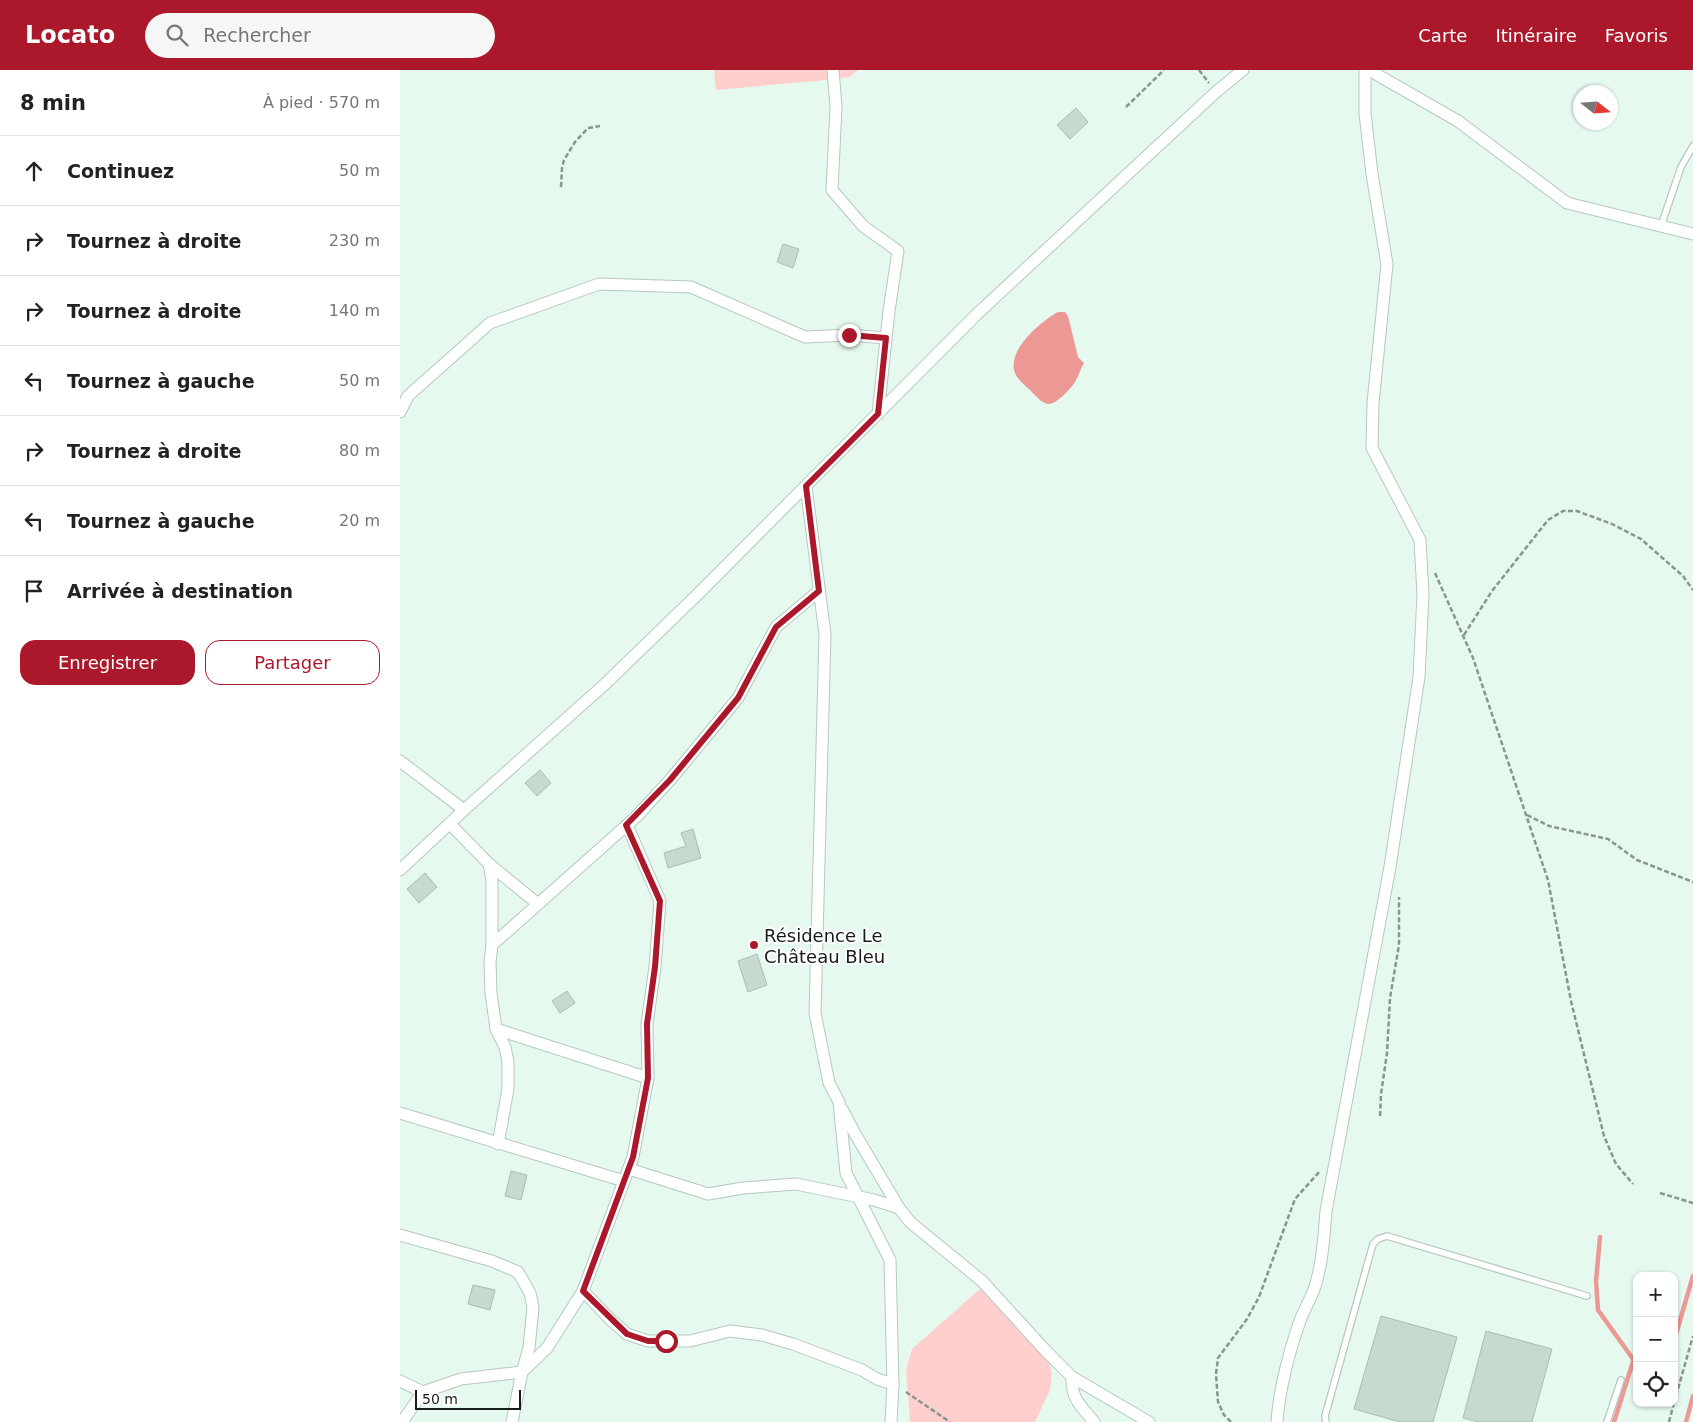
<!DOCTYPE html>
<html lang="fr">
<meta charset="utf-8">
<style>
body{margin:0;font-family:"DejaVu Sans",sans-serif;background:#f6f6f6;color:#222}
.controls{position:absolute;right:15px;bottom:15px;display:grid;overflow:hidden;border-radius:10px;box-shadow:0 1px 4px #0004}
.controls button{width:45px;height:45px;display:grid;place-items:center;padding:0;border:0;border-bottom:1px solid #e0e0e0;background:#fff;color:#222;font:25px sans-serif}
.compass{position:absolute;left:1173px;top:15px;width:45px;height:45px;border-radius:50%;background:#fff;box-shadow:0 1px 4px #0004;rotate:107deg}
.scale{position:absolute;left:15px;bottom:12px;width:106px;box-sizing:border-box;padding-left:5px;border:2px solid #151c19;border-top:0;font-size:14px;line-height:18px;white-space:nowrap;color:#151c19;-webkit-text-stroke:4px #fff;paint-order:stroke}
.stop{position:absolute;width:15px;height:15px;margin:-11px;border:4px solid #ac182b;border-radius:50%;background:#fff}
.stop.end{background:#ac182b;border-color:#fff;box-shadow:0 1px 5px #0008}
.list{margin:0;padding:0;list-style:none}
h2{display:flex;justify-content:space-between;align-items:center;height:65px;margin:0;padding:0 20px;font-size:21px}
h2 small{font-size:16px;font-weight:400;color:#767676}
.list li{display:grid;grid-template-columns:32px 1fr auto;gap:15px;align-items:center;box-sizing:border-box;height:70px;padding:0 20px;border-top:1px solid #e0e0e0}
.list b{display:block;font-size:19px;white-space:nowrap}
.list em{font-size:16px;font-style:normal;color:#767676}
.actions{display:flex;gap:10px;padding:15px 20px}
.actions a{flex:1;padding:11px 0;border:1px solid #ac182b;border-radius:15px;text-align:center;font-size:18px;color:#ac182b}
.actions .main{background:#ac182b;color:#fff}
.icon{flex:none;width:28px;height:28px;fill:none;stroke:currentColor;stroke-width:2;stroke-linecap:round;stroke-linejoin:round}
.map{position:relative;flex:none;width:1293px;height:1352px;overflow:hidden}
header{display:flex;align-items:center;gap:30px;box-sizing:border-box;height:70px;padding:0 25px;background:#ac182b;color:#fff}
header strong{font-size:24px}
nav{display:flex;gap:28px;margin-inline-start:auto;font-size:18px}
.search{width:350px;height:45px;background:#f6f6f6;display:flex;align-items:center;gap:12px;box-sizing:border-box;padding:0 18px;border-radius:28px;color:#767676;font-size:19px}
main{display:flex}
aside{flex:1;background:#fff}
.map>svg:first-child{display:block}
</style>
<header>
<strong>Locato</strong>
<div class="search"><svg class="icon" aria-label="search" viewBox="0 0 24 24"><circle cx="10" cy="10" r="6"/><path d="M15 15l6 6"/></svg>Rechercher</div>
<nav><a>Carte</a><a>Itinéraire</a><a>Favoris</a></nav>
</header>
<main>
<aside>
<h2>8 min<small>À pied · 570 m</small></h2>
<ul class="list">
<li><svg class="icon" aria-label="ahead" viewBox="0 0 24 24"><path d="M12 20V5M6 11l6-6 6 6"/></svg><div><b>Continuez</b></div><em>50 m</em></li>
<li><svg class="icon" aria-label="right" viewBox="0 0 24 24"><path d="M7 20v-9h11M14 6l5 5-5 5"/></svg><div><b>Tournez à droite</b></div><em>230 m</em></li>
<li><svg class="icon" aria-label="right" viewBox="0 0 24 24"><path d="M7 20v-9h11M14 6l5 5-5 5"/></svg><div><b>Tournez à droite</b></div><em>140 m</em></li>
<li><svg class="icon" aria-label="left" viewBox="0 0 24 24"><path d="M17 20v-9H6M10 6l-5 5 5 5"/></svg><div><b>Tournez à gauche</b></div><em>50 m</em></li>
<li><svg class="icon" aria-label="right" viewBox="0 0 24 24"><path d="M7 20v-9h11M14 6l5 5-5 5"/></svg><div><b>Tournez à droite</b></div><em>80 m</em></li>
<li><svg class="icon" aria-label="left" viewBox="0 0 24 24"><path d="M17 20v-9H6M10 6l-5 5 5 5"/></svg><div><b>Tournez à gauche</b></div><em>20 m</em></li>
<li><svg class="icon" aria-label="arrive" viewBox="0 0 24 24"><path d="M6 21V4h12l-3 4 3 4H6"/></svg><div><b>Arrivée à destination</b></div></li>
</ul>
<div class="actions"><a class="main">Enregistrer</a><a>Partager</a></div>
</aside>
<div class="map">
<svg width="1293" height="1352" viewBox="0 0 1293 1352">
<rect width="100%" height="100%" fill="#e5f9ef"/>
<g fill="#fecfcc">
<polygon points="314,0 458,0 450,7 416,11 316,20"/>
<polygon points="580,1219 648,1286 652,1305 650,1320 635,1352 510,1352 506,1300 512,1279"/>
</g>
<path fill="#ec9895" d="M658 242H665L668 246 678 287 684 293C681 298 679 305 676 310 673 317 656 335 648 334 641 333 635 325 630 320 626 316 617 309 615 303 606 281 641 251 658 242Z"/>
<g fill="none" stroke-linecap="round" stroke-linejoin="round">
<g stroke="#ec9895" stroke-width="4.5">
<polyline points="1200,1167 1196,1211 1198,1240 1233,1289"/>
<polyline points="1274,1271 1293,1206"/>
<polyline points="1214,1352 1237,1279"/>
<polyline points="1286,1352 1293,1326"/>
</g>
</g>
<g fill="#c7dad0" stroke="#aabcb3">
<polygon points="676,38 688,52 670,69 657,55"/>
<polygon points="383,174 399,179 393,198 377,192"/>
<polygon points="140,700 151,713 137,726 125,713"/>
<polygon points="293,759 301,788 268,798 264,783 286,776 281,763"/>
<polygon points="25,803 37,817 19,833 7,819"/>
<polygon points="357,884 367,915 348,922 338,891"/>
<polygon points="167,921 175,933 160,943 152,931"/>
<polygon points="111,1101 127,1105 121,1130 105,1126"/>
<polygon points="73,1215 95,1220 90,1240 68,1234"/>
<polygon points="981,1246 1057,1267 1033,1352 1000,1352 954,1339"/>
<polygon points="1086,1261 1152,1279 1132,1352 1079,1352 1063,1348"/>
</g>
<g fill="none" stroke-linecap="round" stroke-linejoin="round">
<g stroke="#b6c8bf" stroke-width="8">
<g id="lane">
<polyline points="1261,156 1281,97 1293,76"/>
<polyline points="926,1352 925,1346 973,1174 978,1169 987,1166 1187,1226"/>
<polyline points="1207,1352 1221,1310"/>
</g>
</g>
<g stroke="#b6c8bf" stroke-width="13">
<g id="street">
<polyline points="433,0 436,37 432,120 463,156 498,181 489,241 478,344"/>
<polyline points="969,0 1058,51 1167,133 1293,164"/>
<polyline points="0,342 8,326 90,253 199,214 291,217 405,267 449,265 486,268"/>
<polyline points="406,416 425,564 415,943 429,1013 439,1032 446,1103 490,1190 493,1314 491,1352"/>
<polyline points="0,691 64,740"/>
<polyline points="50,754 89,794 92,810 92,875 90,892 91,923 96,959 105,977 108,992 108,1019 98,1074"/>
<polyline points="89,794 138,834"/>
<polyline points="0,800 64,740 204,615 297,525 576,245 816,22 843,0"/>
<polyline points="92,875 236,747 270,710 338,628 376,557 419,521"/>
<polyline points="96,959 248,1008"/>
<polyline points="442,1039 454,1062 499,1138 510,1152 582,1211 645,1280 672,1307 749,1352"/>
<polyline points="0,1043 224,1111"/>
<polyline points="229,1099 308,1124 343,1118 396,1114 474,1130 499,1138"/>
<polyline points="0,1165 92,1191 118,1202 130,1223 133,1237 129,1278 122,1302 112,1352"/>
<polyline points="183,1221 211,1250 227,1264 248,1271 290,1271 330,1261 362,1265 393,1274 462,1300 477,1309 493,1314"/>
<path d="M672 1307C671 1329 681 1336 694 1352"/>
<polyline points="0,1311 23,1322"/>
<polyline points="2,1352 23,1322 61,1309 122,1302 147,1278 183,1221 233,1087 248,1008 247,954 255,897 260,831 227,755"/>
<path d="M877 1352C879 1320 890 1278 901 1248 906 1236 913 1225 916 1213 923 1189 924 1165 926 1141L990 797 1019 607 1023 524 1020 470 972 378 973 333 987 194 972 104 965 43V0"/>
</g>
</g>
<g stroke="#88968f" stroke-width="2.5" stroke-dasharray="5 2.5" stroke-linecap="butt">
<polyline points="799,0 809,13"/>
<polyline points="726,37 764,0"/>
<polyline points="161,117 162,98 164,90 175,72 188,58 200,56"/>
<polyline points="1035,503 1073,588 1148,810 1171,931 1204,1066 1216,1094 1233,1114"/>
<polyline points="1064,565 1092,521 1148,450 1163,441 1177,441 1212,454 1241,469 1283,506 1293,520"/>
<polyline points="1127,745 1149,756 1208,769 1237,790 1293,812"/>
<polyline points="980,1046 981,1024 987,983 990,928 999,875 999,827"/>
<polyline points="1260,1123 1293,1133"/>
<polyline points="506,1322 550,1352"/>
<polyline points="1274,1333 1293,1266"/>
<polyline points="831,1352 824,1345 818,1332 816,1304 818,1288 847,1249 859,1227 895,1129 920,1101"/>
<polyline points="1269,1352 1274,1333"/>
</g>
<use href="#lane" stroke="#fff" stroke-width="5.5"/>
<use href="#street" stroke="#fff" stroke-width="11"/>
</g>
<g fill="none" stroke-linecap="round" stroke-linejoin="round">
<polyline stroke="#ac182b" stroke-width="6" points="266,1271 248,1271 227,1264 183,1221 233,1087 248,1008 247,954 255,897 260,831 226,755 270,710 338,628 376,557 419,521 406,416 478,344 486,268 449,265"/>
</g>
<circle fill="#ac182b" stroke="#fff" stroke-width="2" cx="354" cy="875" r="5"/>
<g text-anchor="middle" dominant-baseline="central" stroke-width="4" stroke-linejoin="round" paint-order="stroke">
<g font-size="18" fill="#151c19" stroke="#fff" text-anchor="start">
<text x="364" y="865">Résidence Le<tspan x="364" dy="21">Château Bleu</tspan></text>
</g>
</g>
</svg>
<div class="controls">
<button>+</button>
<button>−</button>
<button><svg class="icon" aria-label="locate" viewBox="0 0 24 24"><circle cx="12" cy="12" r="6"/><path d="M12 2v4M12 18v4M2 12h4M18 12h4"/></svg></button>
</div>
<svg class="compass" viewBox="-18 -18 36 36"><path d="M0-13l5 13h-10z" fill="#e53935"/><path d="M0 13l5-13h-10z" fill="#767676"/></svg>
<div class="scale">50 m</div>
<div class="stop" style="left:266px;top:1271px"></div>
<div class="stop end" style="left:449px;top:265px"></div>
</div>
</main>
